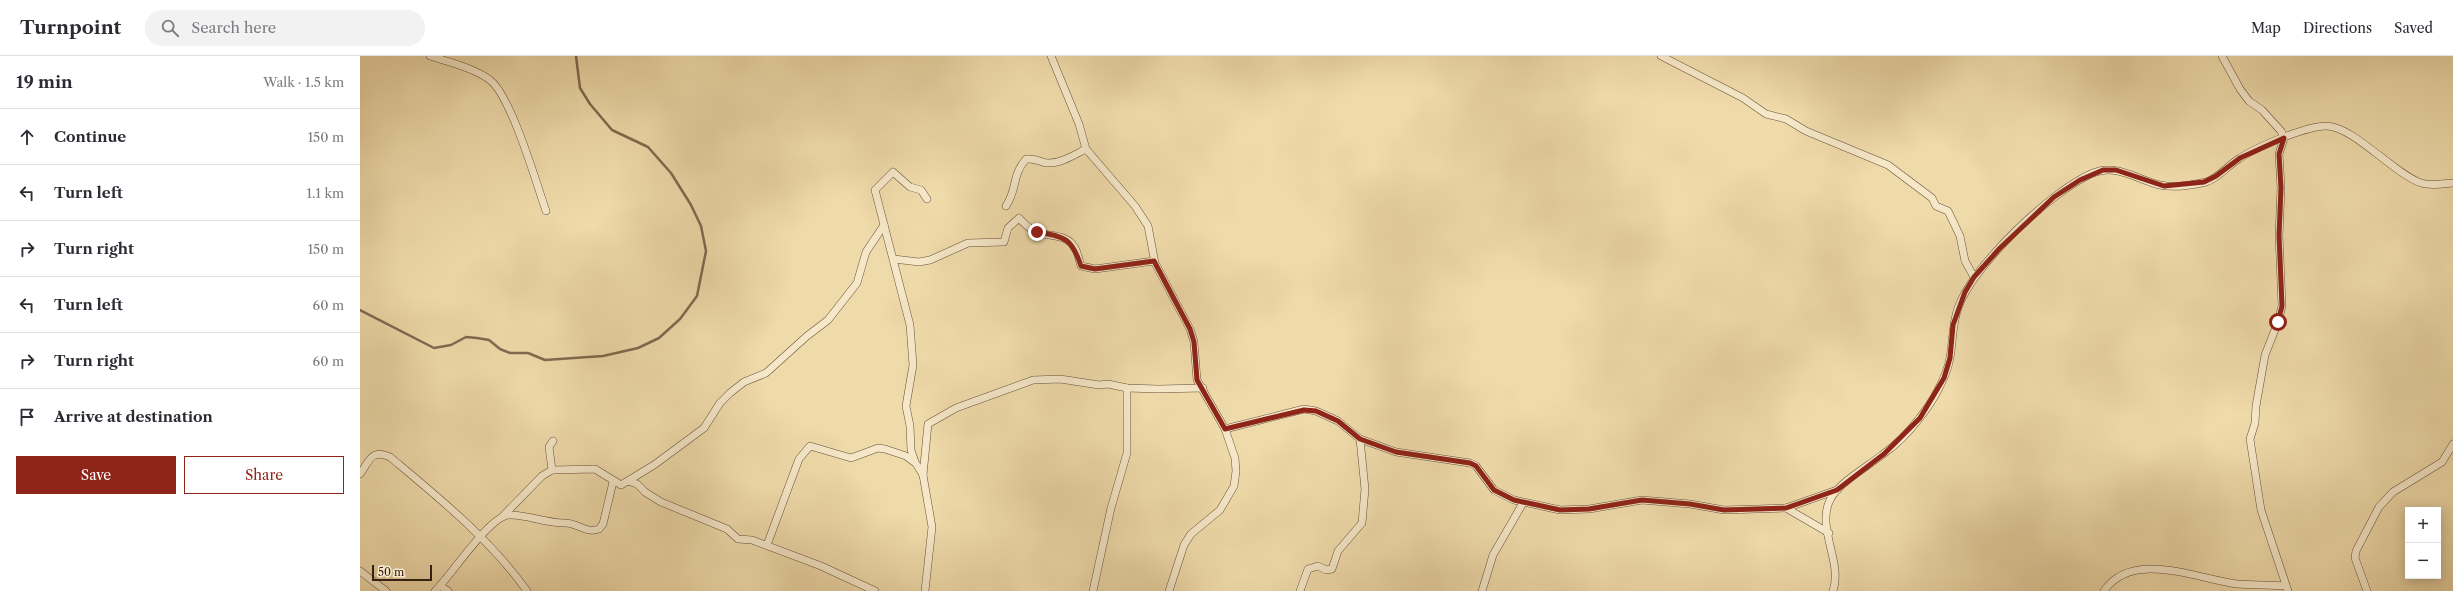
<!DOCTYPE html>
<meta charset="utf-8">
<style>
body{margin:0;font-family:"Libre Caslon Text",serif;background:#f2f2f3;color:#2b2b33}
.controls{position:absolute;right:12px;bottom:12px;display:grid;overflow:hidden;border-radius:0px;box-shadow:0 2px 10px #0003}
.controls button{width:36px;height:36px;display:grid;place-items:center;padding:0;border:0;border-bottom:1px solid #e1e1e2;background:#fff;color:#2b2b33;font:20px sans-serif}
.scale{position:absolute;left:12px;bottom:10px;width:60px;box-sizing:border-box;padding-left:4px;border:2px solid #372113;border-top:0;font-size:11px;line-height:14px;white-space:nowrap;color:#372113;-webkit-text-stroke:3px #f5e7c8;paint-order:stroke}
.stop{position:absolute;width:12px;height:12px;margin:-9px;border:3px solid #8f2418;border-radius:50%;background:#fff}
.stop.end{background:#8f2418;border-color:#fff;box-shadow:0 1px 4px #0008}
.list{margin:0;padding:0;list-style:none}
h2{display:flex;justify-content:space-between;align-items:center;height:52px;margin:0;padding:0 16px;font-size:17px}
h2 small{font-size:13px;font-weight:400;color:#7c7c81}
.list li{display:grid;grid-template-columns:26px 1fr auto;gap:12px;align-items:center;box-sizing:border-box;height:56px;padding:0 16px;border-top:1px solid #e1e1e2}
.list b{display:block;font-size:15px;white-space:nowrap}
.list em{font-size:13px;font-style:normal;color:#7c7c81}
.actions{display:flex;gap:8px;padding:12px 16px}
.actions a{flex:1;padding:9px 0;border:1px solid #8f2418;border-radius:0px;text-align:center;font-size:14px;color:#8f2418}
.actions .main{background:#8f2418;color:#fff}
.icon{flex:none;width:22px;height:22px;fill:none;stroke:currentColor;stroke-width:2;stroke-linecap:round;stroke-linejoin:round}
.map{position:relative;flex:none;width:2093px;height:535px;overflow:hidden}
header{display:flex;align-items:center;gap:24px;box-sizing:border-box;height:56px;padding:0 20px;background:#fff;border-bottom:1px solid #e1e1e2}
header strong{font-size:19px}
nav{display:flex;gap:22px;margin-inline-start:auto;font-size:14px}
.search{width:280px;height:36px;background:#f2f2f3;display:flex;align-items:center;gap:10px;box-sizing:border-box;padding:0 14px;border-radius:22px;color:#7c7c81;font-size:15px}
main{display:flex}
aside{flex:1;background:#fff}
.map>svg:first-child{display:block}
</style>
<header>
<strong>Turnpoint</strong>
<div class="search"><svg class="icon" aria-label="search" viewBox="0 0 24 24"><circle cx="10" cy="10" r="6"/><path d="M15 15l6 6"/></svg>Search here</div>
<nav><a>Map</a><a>Directions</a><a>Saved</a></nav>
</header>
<main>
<aside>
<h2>19 min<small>Walk · 1.5 km</small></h2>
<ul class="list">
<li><svg class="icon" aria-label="ahead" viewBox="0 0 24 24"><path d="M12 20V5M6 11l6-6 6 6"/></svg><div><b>Continue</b></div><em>150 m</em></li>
<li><svg class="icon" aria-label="left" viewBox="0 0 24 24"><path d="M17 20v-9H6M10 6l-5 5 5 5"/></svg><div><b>Turn left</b></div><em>1.1 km</em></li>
<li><svg class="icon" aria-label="right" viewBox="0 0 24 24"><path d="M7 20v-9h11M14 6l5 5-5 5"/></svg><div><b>Turn right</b></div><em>150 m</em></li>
<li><svg class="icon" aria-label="left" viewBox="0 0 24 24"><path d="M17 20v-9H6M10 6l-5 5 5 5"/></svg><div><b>Turn left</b></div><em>60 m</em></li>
<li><svg class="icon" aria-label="right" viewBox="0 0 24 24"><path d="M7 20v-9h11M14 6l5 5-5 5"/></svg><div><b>Turn right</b></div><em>60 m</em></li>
<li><svg class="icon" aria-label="arrive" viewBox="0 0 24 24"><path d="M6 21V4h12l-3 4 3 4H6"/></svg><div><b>Arrive at destination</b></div></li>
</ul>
<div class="actions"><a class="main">Save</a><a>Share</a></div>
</aside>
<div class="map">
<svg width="2093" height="535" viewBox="0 0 2093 535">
<rect width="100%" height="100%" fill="#efdaaa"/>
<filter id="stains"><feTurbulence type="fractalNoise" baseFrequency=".005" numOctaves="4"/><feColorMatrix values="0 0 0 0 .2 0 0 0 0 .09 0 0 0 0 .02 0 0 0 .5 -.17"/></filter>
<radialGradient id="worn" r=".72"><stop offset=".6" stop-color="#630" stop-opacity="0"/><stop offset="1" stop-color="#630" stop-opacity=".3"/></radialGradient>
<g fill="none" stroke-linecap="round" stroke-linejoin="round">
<polyline stroke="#806a4f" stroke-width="2.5" points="0,254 74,292 91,289 106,281 117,282 129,284 140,293 150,297 168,297 185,304 243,300 278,292 299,282 320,263 337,240 346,195 341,170 331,149 311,117 288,91 252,74 230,48 220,32 216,0"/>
<g stroke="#654f39" stroke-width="8">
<g id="street">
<path d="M70 0C89 6 114 12 130 24 151 40 176 126 186 155"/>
<polyline points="691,0 719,68 726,93 775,150 788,170 795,207 830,273 834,286 837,324 865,373 875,402 876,415 874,430 860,454 831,478 824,489 809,535"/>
<polyline points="1301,0 1383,42 1406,58 1426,63 1446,75 1528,109 1572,142 1576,150 1588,155 1600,180 1605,205 1614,221"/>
<polyline points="1862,0 1880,33 1889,45 1902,54 1921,75 1924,82 1919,98 1921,132 1919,179 1922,250 1918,266 1905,299 1896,350 1895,367 1890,383 1901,454 1928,535"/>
<path d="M646 150C658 132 651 121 666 103 677 102 679 106 687 107 700 108 714 99 726 93"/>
<path d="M534 203 559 206 570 204 608 187 644 186 648 172 659 162C664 168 669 172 676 176 688 181 707 177 715 192 718 197 719 204 721 210L735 213 794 205"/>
<polyline points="865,373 944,353 956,355 978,365 1000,383 1036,396 1110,407 1116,410 1134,434 1154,444 1200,454 1229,453 1282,444 1330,448 1364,454 1426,452 1477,434"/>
<polyline points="192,414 189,391 193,385"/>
<path d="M0 418C10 404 11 393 30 401 79 442 130 483 167 535"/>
<polyline points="563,419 568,368 596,352 673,324 700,323 739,329 748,328 767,332 798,333 843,332"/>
<polyline points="268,425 277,428 285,436 301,446 367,473 378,483 392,484 461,510 515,535"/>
<polyline points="1426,452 1469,477"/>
<polyline points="143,460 182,420 192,414 235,413 261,429 294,409 344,372 360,347 370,337 384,326 406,317 447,280 468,264 497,227 506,196 524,169"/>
<polyline points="407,489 439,403 450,390 491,402 518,392 525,393 546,400 554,406"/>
<polyline points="0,515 26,535"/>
<polyline points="80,530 88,535"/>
<path d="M75 535C91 520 129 460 149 459 165 458 185 467 204 467 217 466 225 478 239 473L243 468 253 426"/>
<polyline points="565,535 572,471 563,419 555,406 551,394 550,370 546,350 553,309 550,269 515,134 533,116 550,131 561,134 567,143"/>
<polyline points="733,535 751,452 767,397 767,332"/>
<polyline points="940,535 948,513 958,510 966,514 972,513 978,495 1002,467 1005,433 1000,383"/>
<polyline points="1122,535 1133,499 1163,447"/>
<path d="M1473 535C1483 506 1456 472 1470 444 1478 427 1507 411 1522 399 1536 389 1548 377 1558 364 1572 347 1586 323 1590 302 1593 285 1592 269 1598 252 1612 210 1692 134 1733 117 1756 107 1778 124 1800 129 1813 132 1833 129 1846 126 1859 122 1868 109 1880 102 1897 91 1946 70 1966 70 1993 70 2033 117 2061 127 2071 130 2082 128 2093 127"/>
<path d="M1744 535C1772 493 1838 523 1877 528 1893 529 1910 529 1926 530"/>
<polyline points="2007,535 1995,502 1996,495 2019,451 2033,436 2082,406 2093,388"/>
</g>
</g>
<use href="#street" stroke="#f5e7c8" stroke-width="7"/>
</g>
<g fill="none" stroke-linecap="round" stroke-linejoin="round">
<path stroke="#8f2418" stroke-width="5" d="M677 176C705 180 712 183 721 210L735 213 794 205 830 273 834 286 837 324 865 373 944 354 956 355 978 365 1000 383 1036 396 1110 407 1116 410 1134 434 1154 444 1200 454 1229 453 1282 444 1330 448 1364 454 1426 452 1477 434 1524 398 1560 362 1584 322 1590 302 1593 269 1605 236 1614 221 1640 192 1694 141 1720 124 1743 114H1756L1804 130 1844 126 1856 120 1880 102 1924 82 1919 98 1921 132 1919 179 1922 250 1918 266"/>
</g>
<rect width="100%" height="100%" filter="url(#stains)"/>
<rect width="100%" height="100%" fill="url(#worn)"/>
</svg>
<div class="controls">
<button>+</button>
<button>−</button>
</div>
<div class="scale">50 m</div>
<div class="stop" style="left:1918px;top:266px"></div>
<div class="stop end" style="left:677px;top:176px"></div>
</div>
</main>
